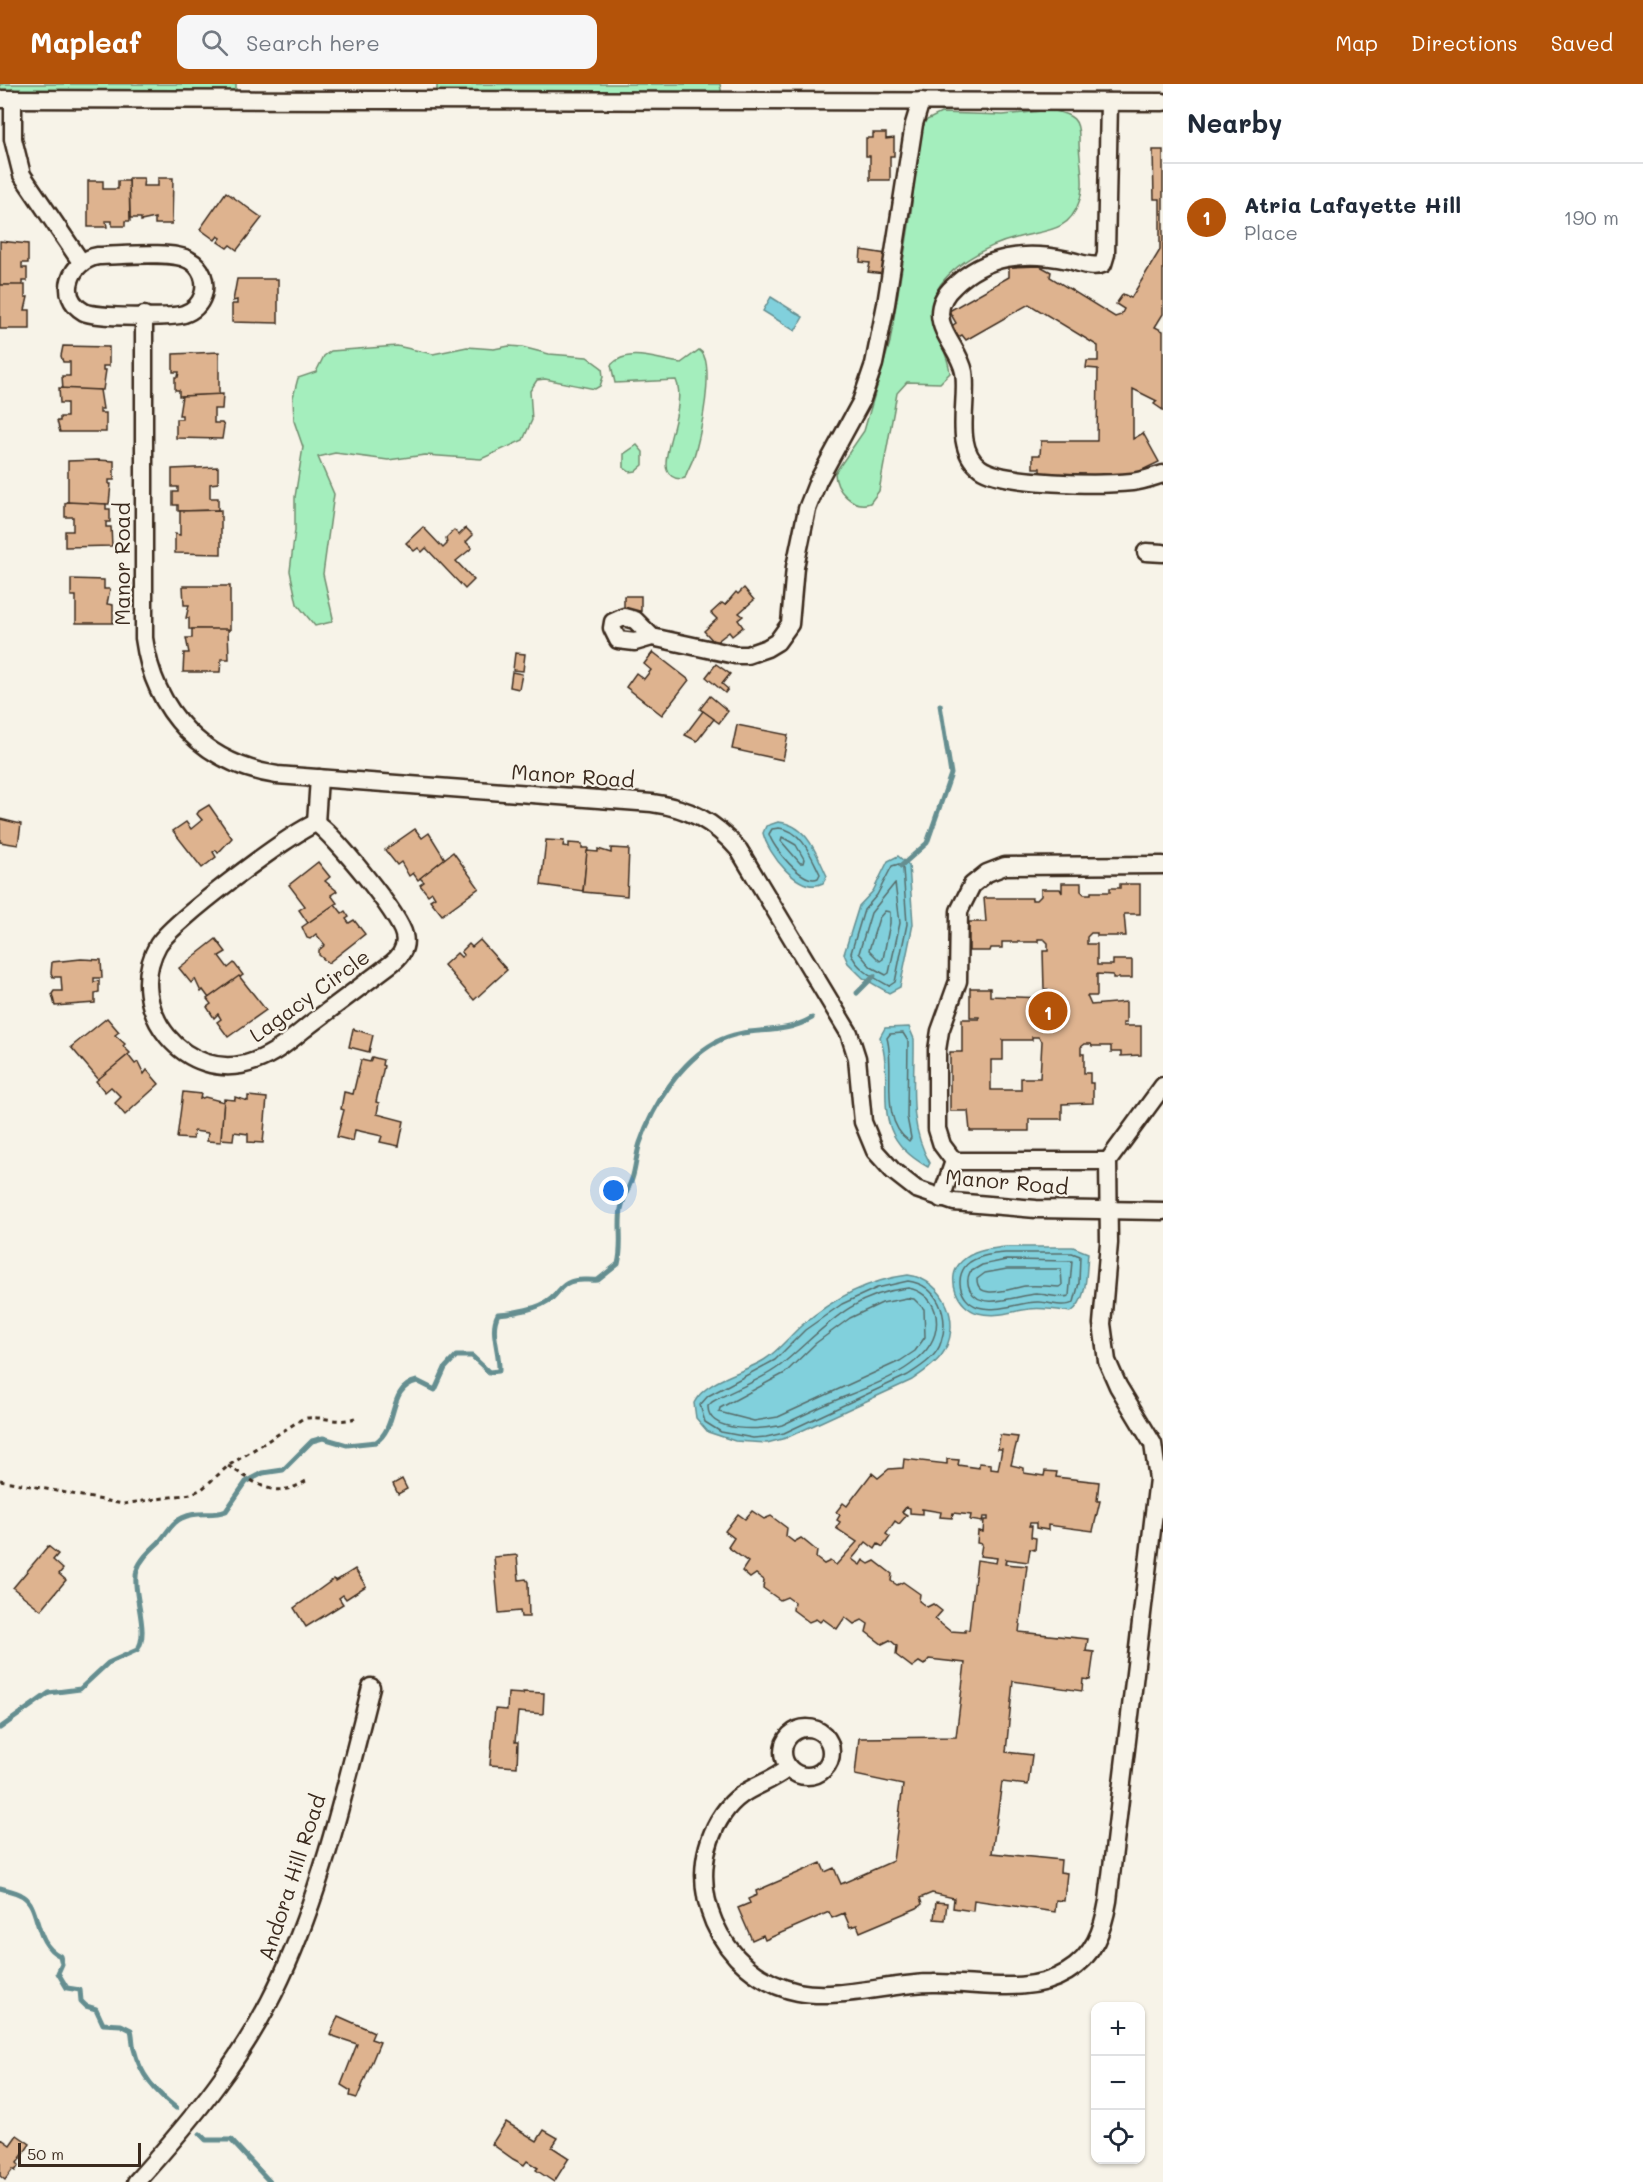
<!DOCTYPE html>
<meta charset="utf-8">
<style>
body{margin:0;font-family:Mali,sans-serif;background:#f6f6f7;color:#1f2937}
.controls{position:absolute;right:18px;bottom:18px;display:grid;overflow:hidden;border-radius:12px;box-shadow:0 2px 4px #0004}
.controls button{width:54px;height:54px;display:grid;place-items:center;padding:0;border:0;border-bottom:2px solid #e0e1e3;background:#fff;color:#1f2937;font:30px sans-serif}
.scale{position:absolute;left:18px;bottom:15px;width:123px;box-sizing:border-box;padding-left:6px;border:3px solid #3b2a1e;border-top:0;font-size:16px;line-height:21px;white-space:nowrap;color:#3b2a1e;-webkit-text-stroke:4px #f7f3e8;paint-order:stroke}
.you{position:absolute;left:614px;top:1107px;width:21px;height:21px;margin:-15px;border:4px solid #fff;border-radius:50%;background:#1a73e8;box-shadow:0 0 0 9px #1a73e833}
.badge{display:grid;place-items:center;width:39px;height:39px;border-radius:50%;background:#b45309;color:#fff;font-size:20px;font-weight:700}
.pin{position:absolute;translate:-50% -50%;border:3px solid #fff;box-shadow:0 2px 6px #0006}
.list{margin:0;padding:0;list-style:none}
h2{display:flex;justify-content:space-between;align-items:center;height:78px;margin:0;padding:0 24px;font-size:26px}
h2 small{font-size:20px;font-weight:400;color:#747a83}
.list li{display:grid;grid-template-columns:39px 1fr auto;gap:18px;align-items:center;box-sizing:border-box;height:108px;padding:0 24px;border-top:2px solid #e0e1e3}
.list b{display:block;font-size:22px;white-space:nowrap}
.list p{margin:0;font-size:20px;white-space:nowrap;color:#747a83}
.list em{font-size:20px;font-style:normal;color:#747a83}
.icon{flex:none;width:33px;height:33px;fill:none;stroke:currentColor;stroke-width:2;stroke-linecap:round;stroke-linejoin:round}
.map{position:relative;flex:none;width:1163px;height:2098px;overflow:hidden}
header{display:flex;align-items:center;gap:36px;box-sizing:border-box;height:84px;padding:0 30px;background:#b45309;color:#fff}
header strong{font-size:28px}
nav{display:flex;gap:33px;margin-inline-start:auto;font-size:21px}
.search{width:420px;height:54px;background:#f6f6f7;display:flex;align-items:center;gap:15px;box-sizing:border-box;padding:0 21px;border-radius:12px;color:#747a83;font-size:22px}
main{display:flex}
aside{flex:1;background:#fff}
.map>svg:first-child{display:block}
</style>
<header>
<strong>Mapleaf</strong>
<div class="search"><svg class="icon" aria-label="search" viewBox="0 0 24 24"><circle cx="10" cy="10" r="6"/><path d="M15 15l6 6"/></svg>Search here</div>
<nav><a>Map</a><a>Directions</a><a>Saved</a></nav>
</header>
<main>
<div class="map">
<svg width="1163" height="2098" viewBox="0 0 1163 2098">
<rect width="100%" height="100%" fill="#f7f3e8"/>
<filter id="ink" filterUnits="userSpaceOnUse"><feTurbulence type="fractalNoise" baseFrequency=".0167" numOctaves="2"/><feDisplacementMap in="SourceGraphic" scale="12" xChannelSelector="R" yChannelSelector="G"/><feConvolveMatrix kernelMatrix="1 2 1 2 8 2 1 2 1" color-interpolation-filters="sRGB"/></filter>
<g filter="url(#ink)">
<g fill="#a4eebd" stroke="#708c6e" stroke-width="1.5">
<rect x="0" y="0" width="236" height="9"/>
<polygon points="437,0 720,0 722,11 465,11 437,7"/>
<path d="M1051 26C1073 31 1080 34 1079 58 1079 77 1086 100 1079 118 1069 149 1044 146 1016 154 988 161 948 182 935 210 922 237 948 262 950 289L940 299 907 298 897 309 879 407 870 419C853 425 835 406 835 389L864 347 890 258 911 129 918 58 925 37 941 29 1003 31Z"/>
<polygon points="397,262 433,270 467,263 494,265 509,262 522,263 549,270 587,273 602,284 603,293 600,302 595,305 545,295 537,296 530,307 532,336 523,356 481,375 425,371 388,376 335,369 318,373 334,410 323,490 333,534 331,538 315,542 297,520 290,487 295,446 295,413 303,363 294,337 293,313 298,294 316,288 324,272 331,267"/>
<path d="M699 266C717 276 700 354 694 372 692 379 687 386 685 394 675 397 666 391 666 380 666 358 686 318 676 296L615 299 611 281C629 262 659 277 681 279Z"/>
<polygon points="637,361 643,368 643,381 636,387 630,388 624,384 624,370"/>
</g>
<g fill="#81d0dc" stroke="#658e90" stroke-width="1.5">
<polygon points="771,213 803,233 795,247 763,227"/>
<path d="M778 738C807 740 816 769 827 792L823 799C799 811 768 770 763 749L766 742Z"/>
<polygon points="898,772 909,781 913,840 900,903 889,909 863,894 848,879 844,870 859,822 873,807 888,777"/>
<path d="M909 943 914 955C915 998 907 1040 930 1079L928 1083C864 1048 897 1004 880 953L885 944Z"/>
<path d="M1005 1163H1073L1088 1169C1086 1189 1088 1216 1071 1228 1058 1226 1043 1223 1029 1225 1012 1227 996 1234 978 1229 958 1224 944 1193 962 1177 974 1166 990 1165 1005 1163Z"/>
<path d="M908 1191C945 1196 964 1241 941 1272 933 1282 922 1289 912 1296L786 1354 767 1359 735 1357 708 1348 696 1334 694 1319C705 1296 743 1289 764 1276 778 1267 789 1253 801 1242 831 1216 868 1196 908 1191Z"/>
</g>
<g fill="none" stroke-linecap="round" stroke-linejoin="round">
<g stroke="#576c6a" stroke-width="1.5">
<path d="M779 744C802 746 811 772 820 790L818 794C803 801 773 764 769 750L772 745Z"/>
<polygon points="782,753 796,761 804,775 803,779 800,779 781,757"/>
<path d="M899 780 903 785 907 840 895 898 889 902C875 894 856 885 851 869L864 826 877 811 892 782Z"/>
<polygon points="895,799 900,839 889,889 886,891 871,883 859,869 871,829"/>
<polygon points="885,827 890,828 890,839 883,875 880,877 869,866 879,834"/>
<path d="M903 949 908 957 907 1033 911 1054 909 1057C878 1035 896 985 887 954L890 950Z"/>
<path d="M1005 1169H1072L1080 1172 1079 1199 1074 1218C1065 1225 1049 1218 1038 1218 1018 1218 998 1229 978 1223 959 1217 953 1190 970 1178 981 1171 993 1170 1005 1169Z"/>
<path d="M1006 1176 1072 1177 1069 1212C1059 1215 1047 1210 1036 1210 1018 1211 981 1228 970 1206 967 1200 967 1194 970 1188L982 1181Z"/>
<path d="M1007 1185H1061L1062 1201 1059 1203C1048 1202 1037 1201 1025 1202 1011 1204 977 1218 977 1195L985 1189Z"/>
<path d="M908 1197C937 1201 950 1231 941 1258 937 1273 920 1283 908 1291L784 1349 766 1353 753 1354 721 1348 705 1338 700 1321 708 1312 775 1276 805 1246 842 1220 877 1204Z"/>
<path d="M908 1204C920 1206 931 1214 935 1227 949 1281 865 1303 827 1320 812 1327 797 1334 782 1341 764 1346 707 1350 708 1322L712 1318C734 1305 761 1297 781 1281 822 1247 849 1210 908 1204Z"/>
<polygon points="907,1214 914,1215 924,1225 925,1253 915,1267 900,1277 778,1333 754,1337 719,1328 720,1324 785,1289 816,1259 850,1234 882,1219"/>
</g>
<g stroke="#658e90" stroke-width="5">
<polyline points="901,782 927,759 951,690 940,621"/>
<polyline points="857,909 874,892"/>
<path d="M0 1644 49 1609 80 1605 108 1579 137 1566C151 1549 131 1508 137 1486 141 1474 152 1465 160 1457 167 1449 172 1438 182 1434 198 1426 211 1433 226 1427L246 1398 263 1389 283 1386 312 1357 323 1354 347 1361 376 1358C399 1342 387 1304 417 1297L435 1306 445 1284 456 1272H472L489 1288 499 1287C500 1267 489 1247 498 1230 514 1229 540 1225 552 1214 559 1208 561 1201 570 1198 580 1194 588 1197 598 1196L618 1180C623 1161 618 1144 621 1125 623 1115 628 1105 632 1095 636 1083 636 1071 640 1059 653 1021 680 978 716 958 750 940 777 954 812 934"/>
<path d="M0 1804C7 1806 17 1808 23 1812 41 1823 33 1859 60 1872L62 1880 58 1889 67 1904 80 1906 81 1917 86 1922 96 1925 103 1940 121 1941 131 1946C133 1952 132 1959 134 1965 140 1991 156 2008 176 2024"/>
<polyline points="200,2050 206,2056 231,2056 270,2098"/>
</g>
</g>
<g fill="#deb38f" stroke="#3b2a1e" stroke-width="1.5" fill-rule="evenodd">
<polygon points="873,49 886,49 886,55 894,54 894,72 890,72 890,96 870,96 870,72 866,72 866,54 873,54"/>
<polygon points="1153,66 1163,66 1163,230 1155,243 1163,247 1163,326 1154,320 1157,317 1133,305 1133,355 1143,349 1159,378 1132,391 1040,391 1040,384 1033,384 1033,371 1040,371 1041,357 1097,357 1098,285 1086,284 1087,277 1098,277 1098,262 1029,220 966,256 962,251 956,254 950,243 956,239 949,227 1009,193 1009,183 1040,182 1051,188 1050,193 1115,233 1121,231 1124,225 1116,220 1123,210 1131,214 1160,166 1160,115 1154,115"/>
<polygon points="129,94 144,94 143,102 158,102 158,94 173,94 172,140 155,140 155,134 141,137 141,134 130,134"/>
<polygon points="88,97 103,97 103,105 118,105 118,97 129,97 130,137 125,137 125,142 112,142 112,137 106,137 107,143 88,143"/>
<polygon points="226,108 262,134 237,166 230,161 227,164 218,158 221,154 218,152 215,156 200,145"/>
<polygon points="0,157 28,160 28,179 22,179 22,184 27,184 27,197 22,197 22,202 0,201"/>
<polygon points="861,166 886,170 884,190 868,188 870,179 860,178"/>
<polygon points="237,195 278,195 278,239 232,238 232,220 237,220 237,216 233,217"/>
<polygon points="0,201 25,201 25,213 28,213 25,226 30,226 30,245 0,245"/>
<polygon points="63,262 109,263 109,282 103,282 103,286 106,286 103,306 63,306 62,292 70,292 70,278 63,278 61,272"/>
<polygon points="219,268 219,311 179,312 179,306 175,306 175,293 178,293 179,288 173,288 173,270"/>
<polygon points="59,304 100,306 103,325 100,325 100,329 106,329 106,348 60,348 57,337 60,337 60,333 67,333 67,319 60,319"/>
<polygon points="223,310 222,325 214,325 214,339 222,339 224,342 222,355 176,354 176,335 182,335 182,331 179,331 182,312"/>
<polygon points="97,376 114,377 114,396 109,396 109,400 111,400 109,420 68,420 68,377"/>
<polygon points="218,383 218,399 210,400 210,414 218,414 218,426 178,427 178,421 173,421 173,408 178,408 178,403 172,403 172,385"/>
<polygon points="68,418 106,420 106,425 110,425 110,438 106,438 106,443 111,443 112,462 65,463 65,447 73,447 73,433 65,433 65,419"/>
<polygon points="221,426 221,470 175,469 175,450 180,451 180,427"/>
<polygon points="423,443 443,464 447,460 446,454 454,446 459,451 466,444 473,451 466,458 472,464 456,477 474,496 465,505 426,464 422,468 418,464 414,467 406,459"/>
<polygon points="71,495 104,496 104,505 110,505 107,520 113,521 113,539 76,539 76,512 71,512"/>
<polygon points="183,502 230,502 230,546 189,545 189,534 186,534 189,521 184,521"/>
<polygon points="744,504 754,516 739,529 743,532 738,536 743,543 732,552 729,548 715,559 704,547 717,535 711,529 722,519 725,521 736,508 738,510"/>
<rect x="624" y="512" width="17" height="15"/>
<polygon points="192,545 228,545 229,575 221,575 220,588 183,588 184,569 189,569 186,554 192,554"/>
<polygon points="653,568 689,596 662,631 626,603 636,589 644,595 651,586 644,580"/>
<polygon points="515,569 525,570 523,587 513,586"/>
<polygon points="716,580 730,590 722,600 728,605 725,609 706,593"/>
<polygon points="512,588 522,590 519,605 510,603"/>
<polygon points="710,612 728,627 719,639 700,625"/>
<polygon points="703,627 714,635 697,657 685,651"/>
<polygon points="737,641 788,651 783,676 732,665"/>
<polygon points="209,721 232,754 218,769 216,766 213,768 216,773 202,784 173,747 186,738 191,745 202,736 197,730 199,727"/>
<polygon points="0,735 21,740 18,761 0,758"/>
<polygon points="415,745 422,754 429,749 445,775 418,796 413,789 409,792 401,778 397,781 385,766"/>
<polygon points="546,756 564,757 563,762 569,763 569,759 582,760 582,764 588,764 583,807 541,801"/>
<polygon points="611,764 629,765 627,812 583,808 587,767 598,768 598,765 611,769"/>
<polygon points="453,768 479,804 442,831 430,816 435,813 432,808 428,811 420,801 424,798 420,794"/>
<polygon points="318,778 330,793 325,797 337,807 331,811 337,819 308,839 299,826 305,822 289,801"/>
<path d="M1062 799H1081V807L1084 810H1091V808H1110V804H1120V800H1140V830H1124L1126 852H1097V849H1091L1087 853V860H1097V881H1113V876H1132V894H1113V891L1097 890V912H1087L1091 921 1126 918V939H1123V942H1141V971L1121 972V968H1111V962H1092L1091 960H1085L1081 963V970H1084V989H1090V999H1093V1019L1062 1020V1035H1029V1047H970L968 1027H950V968H962V935H979V933H970V904H990V912L1045 914 1048 910V905H1044L1043 867H1048V859L1044 855H1038V858H1002V864H991L990 867H969V838H986L984 814H1032V816H1037L1041 812V805H1060L1062 809ZM1032 953H1038L1042 957 1040 994H1021V1006H991V976H1003V956H1032Z"/>
<polygon points="335,820 342,829 345,827 349,833 346,835 349,839 354,836 365,850 328,879 319,871 319,866 325,861 316,850 310,855 307,854 302,843"/>
<polygon points="216,855 226,868 219,872 228,884 234,879 243,891 209,914 203,906 201,908 195,895 191,899 179,884"/>
<polygon points="480,856 507,886 474,916 444,881 457,869 461,873 464,871 461,868 469,860 472,863"/>
<polygon points="81,875 101,876 102,894 94,894 94,898 99,897 99,908 95,909 95,919 55,922 52,910 54,907 62,907 61,893 53,893 51,889 52,878"/>
<polygon points="239,892 266,926 228,953 217,938 221,935 218,930 214,934 207,923 211,920 207,915"/>
<polygon points="107,934 119,948 115,951 125,960 123,962 130,969 99,996 71,963"/>
<polygon points="353,945 373,951 369,968 349,963"/>
<polygon points="128,971 135,980 138,978 144,990 147,986 159,1000 125,1031 115,1019 121,1013 111,1003 105,1008 96,997"/>
<polygon points="372,973 383,976 382,981 384,982 376,1018 379,1019 377,1030 404,1037 399,1062 380,1058 382,1052 355,1046 353,1057 337,1053 344,1026 341,1025 344,1008 353,1010 361,976 370,978"/>
<polygon points="183,1008 201,1010 200,1015 205,1013 224,1018 221,1058 207,1057 208,1049 194,1047 193,1055 177,1054"/>
<polygon points="248,1012 267,1014 263,1059 248,1058 248,1050 234,1048 233,1056 221,1055 224,1015 235,1016 235,1013 248,1017"/>
<path d="M1000 1351 1018 1353 1011 1381 1024 1384V1389L1044 1392 1045 1387 1057 1388 1056 1393 1099 1398 1097 1417H1100L1093 1447 1048 1441V1446L1036 1444V1439H1030L1029 1442H1032L1031 1453 1036 1454 1035 1466 1030 1465 1028 1478 1006 1475 1005 1480 1027 1482 1019 1548 1088 1555 1086 1567 1094 1568 1090 1596 1083 1595 1082 1607 1013 1597 1006 1668 1032 1671 1028 1701 1002 1698 992 1769 1061 1776 1060 1788 1067 1789 1064 1817 1056 1816 1055 1828 974 1816 973 1827 953 1824 954 1814 932 1809 920 1814 922 1820 917 1824 860 1848 857 1841 850 1843 844 1829 832 1834 829 1828 765 1856 763 1851 752 1856 738 1824 750 1819 748 1815 757 1811 756 1807 821 1779 825 1788 834 1784 841 1800 893 1777 903 1701 855 1691 859 1654 956 1653 965 1579 929 1575 924 1581 919 1578 912 1583 896 1571 897 1562 890 1556 882 1560 866 1548 868 1540 862 1536 854 1540 845 1533 837 1545 823 1535 820 1538 816 1535 809 1538 793 1526 794 1518 787 1513 780 1516 763 1504 764 1496 756 1490 750 1494 742 1487 748 1478 728 1463 734 1454 725 1447 738 1430 745 1435 752 1427 764 1435 771 1432 787 1444 786 1452 794 1458 801 1454 817 1467 816 1474 824 1480 830 1477 836 1481 857 1458 836 1444 840 1438 837 1436 840 1431 836 1428 843 1419 847 1422 872 1389 878 1394 889 1385 903 1384 904 1375 947 1380V1375L959 1376 958 1381 979 1384V1379L991 1380V1385L998 1386 1002 1365H998ZM906 1423 910 1424V1429L922 1430V1425L941 1428 940 1433 952 1434 953 1429 971 1431 970 1436 982 1438 983 1433H988V1436H984L983 1448 978 1447 977 1459 982 1460 980 1472 997 1474 996 1479 977 1476 969 1546 965 1545V1548L950 1547 935 1535 942 1527 933 1520 927 1523 919 1517 920 1510 903 1498 897 1501 891 1497 892 1490 875 1477 869 1480 863 1476 860 1481 852 1475 866 1458 875 1465 878 1460 883 1463 890 1453 886 1450 895 1437 899 1440 907 1431 902 1428Z"/>
<polygon points="402,1395 407,1405 398,1410 393,1400"/>
<polygon points="48,1462 58,1470 53,1476 63,1485 59,1490 66,1496 41,1526 13,1504"/>
<polygon points="517,1471 519,1496 526,1495 528,1498 529,1533 521,1533 520,1527 499,1529 494,1473"/>
<polygon points="355,1485 366,1502 346,1515 343,1511 339,1514 343,1520 306,1543 294,1524 334,1495 336,1497"/>
<polygon points="523,1608 544,1609 543,1630 518,1628 515,1658 518,1658 517,1683 490,1681 495,1625 507,1626 508,1609 523,1610"/>
<polygon points="936,1818 947,1819 945,1836 934,1835"/>
<polygon points="338,1932 374,1948 371,1955 380,1958 357,2014 350,2012 351,2007 341,2001 357,1960 330,1951"/>
<polygon points="506,2038 537,2057 544,2046 558,2054 552,2063 569,2074 554,2098 536,2086 538,2084 527,2077 524,2081 513,2075 492,2060"/>
<polygon points="17,2051 30,2060 17,2079 19,2081 15,2087 13,2085 5,2096 0,2092 0,2054 10,2061"/>
</g>
<g fill="none" stroke-linecap="round" stroke-linejoin="round">
<g stroke="#3b2a1e" stroke-width="21">
<g id="minor">
<polyline points="0,15 1163,18"/>
<polyline points="13,15 13,55 22,91 81,178"/>
<path d="M1109 18 1106 170 1103 180C1092 185 1079 178 1068 176 1025 167 986 171 954 202 946 209 940 219 940 230 941 252 960 267 964 288 969 317 952 363 980 384 1003 401 1102 401 1132 398 1143 397 1153 393 1163 390"/>
<path d="M98 172C119 172 172 166 189 176 202 183 207 197 203 211 200 220 193 227 184 230 173 234 95 234 84 228 56 212 71 176 98 172Z"/>
<path d="M144 231V554C154 628 204 680 277 691L652 719C689 724 714 737 739 766L849 949 857 974 863 1038 875 1067 893 1087 916 1105 954 1118 1036 1125 1163 1127"/>
<polyline points="1146,468 1163,469"/>
<polyline points="652,553 635,558 618,556 612,544 613,538 624,533 635,536 652,553 735,571 747,571 767,564 777,558 790,540 795,483 807,425 818,397 861,318 874,280 886,220 914,40 921,17"/>
<path d="M316 739C334 751 400 831 404 851 407 863 401 872 392 879 364 900 336 921 308 942 292 955 275 970 255 977 186 1003 123 924 158 861 172 838 289 750 316 739Z"/>
<polyline points="316,739 319,694"/>
<polyline points="954,1077 1108,1077"/>
<polyline points="941,1115 954,1077 942,1061 937,1045 937,966 940,947 958,897 959,827 972,801 987,789 1005,782 1163,781"/>
<circle cx="807" cy="1668" r="24"/>
<path d="M788 1684C765 1703 743 1701 723 1730 677 1798 720 1892 798 1908 839 1916 890 1899 933 1899 976 1898 1028 1912 1067 1888 1094 1872 1103 1846 1108 1817L1158 1395 1153 1360 1118 1302 1107 1277 1102 1240 1109 1159 1108 1077 1163 1002"/>
<path d="M136 2098C192 2036 246 1971 281 1894 323 1803 346 1701 371 1603"/>
</g>
</g>
<g stroke="#3b2a1e" stroke-width="3" stroke-dasharray="4.5 4.5" stroke-linecap="butt">
<path d="M228 1382C258 1399 273 1417 306 1397"/>
<path d="M0 1396 123 1420 191 1410 202 1405 228 1382 302 1335C321 1330 335 1341 355 1334"/>
</g>
<use href="#minor" stroke="#f7f3e8" stroke-width="16"/>
</g>
</g>
<g text-anchor="middle" dominant-baseline="central" stroke-width="4.5" stroke-linejoin="round" paint-order="stroke">
<g font-size="21" fill="#3b2a1e" stroke="#f7f3e8">
<text transform="translate(121 480) rotate(-90)">Manor Road</text>
<text transform="translate(573 691) rotate(4)">Manor Road</text>
<text transform="translate(309 911) rotate(-36)">Lagacy Circle</text>
<text transform="translate(1007 1097) rotate(5)">Manor Road</text>
<text transform="translate(291 1793) rotate(-72)">Andora Hill Road</text>
</g>
</g>
</svg>
<div class="controls">
<button>+</button>
<button>−</button>
<button><svg class="icon" aria-label="locate" viewBox="0 0 24 24"><circle cx="12" cy="12" r="6"/><path d="M12 2v4M12 18v4M2 12h4M18 12h4"/></svg></button>
</div>
<div class="scale">50 m</div>
<div class="you"></div>
<div class="pin badge" style="left:1048px;top:927px">1</div>
</div>
<aside>
<h2>Nearby<small></small></h2>
<ul class="list">
<li><span class="badge">1</span><div><b>Atria Lafayette Hill</b><p>Place</p></div><em>190 m</em></li>
</ul>
</aside>
</main>
